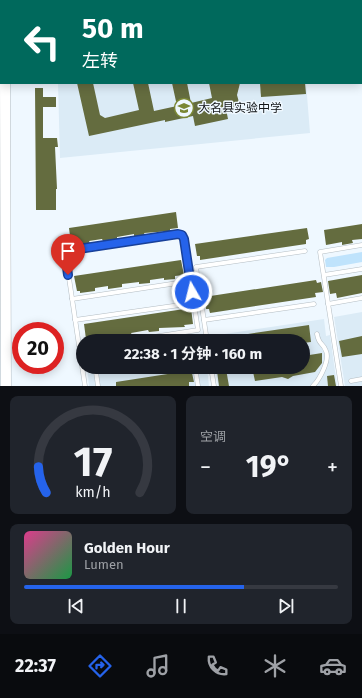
<!DOCTYPE html>
<html lang="zh">
<meta charset="utf-8">
<style>
body{margin:0;font-family:"Fira Sans","Noto Sans SC",sans-serif;background:#20242c;color:#f1f3f6;height:100vh;display:flex;flex-direction:column;font-size:15px;white-space:nowrap}
*{box-sizing:border-box;margin:0}
p{font-size:13px;color:#9ea1a6}
.icon{flex:none;width:22px;height:22px;fill:none;stroke:currentColor;stroke-width:2;stroke-linecap:round;stroke-linejoin:round}
.map{position:relative;height:386px;overflow:hidden}
.drawer{display:flex;flex-direction:column;gap:10px;padding:10px;background:#0d0f14;flex:1}
.drawer>*{flex:none}
.guide{position:absolute;left:0px;top:0px;width:362px;height:84px;box-shadow:0 2px 10px #0003;background:#00695c;color:#fff;overflow:hidden}
.speed{position:absolute;left:12px;top:322px;display:flex;gap:8px;font-size:20px;font-weight:700;text-align:center}
.speed>*{display:grid;place-content:center;width:52px;height:52px;border-radius:50%;background:#171b24;box-shadow:0 2px 10px #0003;line-height:1}
.speed .limit{border:6px solid #d22;background:#fff;color:#111}
.pin{position:absolute;display:grid;place-items:center;width:34px;height:34px;color:#fff;margin:-41px -17px;border-radius:50% 50% 50% 0;rotate:-45deg;box-shadow:0 0 4px #0007}
.pin .icon{rotate:45deg}
.me{position:absolute;width:44px;margin:-22px;rotate:352deg;stroke-linejoin:round;filter:drop-shadow(0 0 3px #0008)}
.turn{display:flex;align-items:center;gap:14px;height:84px;padding:0 16px;font-size:18px}
.turn .icon{width:52px;height:52px;stroke-width:2.5}
.turn b{display:block;font-size:28px;line-height:34px}
.big{font-size:30px;font-weight:700;line-height:1.1}
.drawer .tile{flex:1;display:flex;flex-direction:column;justify-content:center;gap:6px;min-width:0;padding:0 14px;border-radius:8px;background:#20242c}
.drawer .dial{align-items:center;gap:0}
.dial svg{height:104px;overflow:visible;fill:none;stroke:#363941;stroke-width:7;stroke-linecap:round;text-anchor:middle}
.dial text{fill:#f1f3f6;stroke:none}
.song{display:flex;align-items:center;gap:12px}
.cover{width:48px;height:48px;border-radius:6px;background:linear-gradient(135deg,hsl(330 70% 55%),hsl(140 70% 35%))}
.played{height:4px;border-radius:2px;background:linear-gradient(90deg,#2563eb 70%,#363941 70%)}
.keys{display:flex;justify-content:space-around;direction:ltr}
.heat{display:flex;justify-content:space-between;align-items:center;font-size:22px;direction:ltr}
.drawer .tiles{flex:1;display:grid;gap:10px;grid-template-columns:1fr 1fr}
.tile:last-child{grid-column:span 2}
.trip{position:absolute;left:76px;top:334px;width:234px;height:40px;border-radius:20px;background:#171b24;box-shadow:0 2px 10px #0003;font-weight:700;line-height:40px;text-align:center}
.menu{display:flex;height:64px;justify-content:space-around;align-items:center;background:#090b0e;color:#9ea1a6}
.menu .icon{width:28px;height:28px}
.menu .current{color:#2563eb}
.menu b{font-size:18px;color:#f1f3f6}
.map>svg:first-child{display:block}
.built{fill:#dbebf6}
.green{fill:#bfe3fc}
.building{fill:#646c3f}
.lines{fill:none;stroke-linecap:round;stroke-linejoin:round}
.service-casing{stroke:#b4bdc3;stroke-width:5}
.tertiary-casing{stroke:#b4bdc3;stroke-width:11}
.path{stroke:#969ca1;stroke-width:1.5;stroke-dasharray:1 3;stroke-linecap:butt}
.service{stroke:#fff;stroke-width:4}
.tertiary{stroke:#fff;stroke-width:10}
.route-casing{stroke:#184099;stroke-width:10}
.route{stroke:#2563eb;stroke-width:7}
.labels{text-anchor:middle;stroke-width:3;stroke-linejoin:round;paint-order:stroke}
.poi-label{font-size:12px;fill:#111416;stroke:#eff8ff;text-anchor:start}
</style>
<div class="map">
<svg width="362" height="386" viewBox="0 0 362 386">
<rect width="100%" height="100%" fill="#eff8ff"/>
<!-- built -->
<g class="built">
<rect x="56" y="0" width="244" height="1"/>
<path d="M 58,83 L 306,83 L 310,133 L 60,158 Z"/>
<path d="M 362,312 L 362,386 L 345,386 L 334,317 Z"/>
<path d="M 324,319 L 326,336 L 330,335 L 337,386 L 218,386 L 215,367 L 303,367 L 303,341 L 212,341 L 211,336 Z"/>
<path d="M 87,367 L 207,367 L 209,386 L 89,386 Z"/>
</g>
<!-- green -->
<path class="green" d="M 362,252 L 362,262 L 334,267 L 326,267 L 325,260 L 327,258 Z"/>
<!-- building -->
<g class="building">
<path d="M 77,83 L 93,83 L 100,115 L 105,118 L 139,110 L 133,83 L 148,83 L 154,111 L 177,106 L 172,83 L 187,83 L 191,103 L 212,98 L 209,83 L 240,83 L 237,95 L 240,106 L 226,109 L 228,119 L 195,126 L 193,116 L 165,122 L 165,120 L 89,136 Z"/>
<path d="M 260,83 L 305,83 L 306,94 L 261,97 Z"/>
<path d="M 35,88 L 43,88 L 43,97 L 56,97 L 56,107 L 43,107 L 43,138 L 57,138 L 58,147 L 55,147 L 57,189 L 56,189 L 56,210 L 36,210 Z"/>
<path d="M 176,212 L 178,228 L 170,229 L 170,231 L 144,233 L 145,235 L 134,237 L 134,234 L 117,237 L 117,239 L 103,241 L 102,239 L 89,241 L 90,243 L 75,246 L 75,243 L 71,244 L 69,228 Z"/>
<path d="M 362,224 L 362,239 L 352,240 L 353,243 L 342,245 L 342,242 L 326,245 L 324,230 Z"/>
<path d="M 307,228 L 309,239 L 306,240 L 306,244 L 200,260 L 200,256 L 197,256 L 195,244 Z"/>
<path d="M 181,260 L 184,275 L 175,276 L 175,279 L 164,280 L 164,278 L 150,280 L 150,283 L 139,284 L 139,282 L 122,284 L 122,287 L 108,289 L 108,286 L 95,288 L 95,291 L 80,293 L 80,291 L 77,291 L 74,276 Z"/>
<path d="M 362,275 L 362,293 L 337,298 L 336,293 L 330,294 L 328,281 Z"/>
<path d="M 316,280 L 317,283 L 321,282 L 323,292 L 315,293 L 316,297 L 210,313 L 209,309 L 206,309 L 204,297 Z"/>
<path d="M 191,308 L 193,324 L 184,325 L 185,327 L 159,328 L 159,331 L 149,332 L 148,330 L 131,333 L 132,335 L 117,337 L 117,335 L 104,337 L 104,339 L 92,341 L 90,341 L 89,339 L 86,339 L 84,324 Z"/>
<path d="M 309,325 L 311,342 L 303,343 L 303,341 L 248,341 L 248,334 Z"/>
<path d="M 362,336 L 362,354 L 342,357 L 339,341 Z"/>
<path d="M 322,353 L 322,363 L 315,372 L 293,376 L 288,379 L 282,377 L 255,381 L 252,367 L 303,367 L 303,356 Z"/>
<path d="M 226,369 L 229,386 L 219,386 L 217,371 Z"/>
<path d="M 187,371 L 187,374 L 192,373 L 194,382 L 189,382 L 189,386 L 116,386 L 116,382 Z"/>
<path d="M 334,375 L 336,386 L 328,386 L 327,376 Z"/>
</g>
<g class="lines">
<defs>
<g id="service">
<path d="M 324,275 L 362,269"/>
<path d="M 72,299 L 191,281"/>
<path d="M 328,304 L 362,298"/>
<path d="M 75,320 L 194,303"/>
<path d="M 204,320 L 314,304"/>
<path d="M 207,341 L 196,267 L 305,251"/>
<path d="M 195,367 L 198,386"/>
<path d="M 211,367 L 214,386"/>
<path d="M 351,381 L 362,379"/>
<path d="M 85,386 L 65,251 L 178,234 L 182,235 L 184,239 L 198,330 L 127,341"/>
<path d="M 98,386 L 96,372 L 100,367"/>
<path d="M 313,386 C 320,379 330,360 326,351 C 323,342 319,346 317,334"/>
<path d="M 341,386 L 320,252 L 362,245"/>
</g>
<g id="tertiary">
<path d="M 4,0 L 4,1"/>
<path d="M 5,83 L 6,386"/>
</g>
</defs>
<!-- service casing -->
<use href="#service" class="service-casing"/>
<!-- tertiary casing -->
<use href="#tertiary" class="tertiary-casing"/>
<!-- path -->
<g class="path">
<path d="M 176,0 L 176,1"/>
<path d="M 194,0 L 194,1"/>
</g>
<!-- service -->
<use href="#service" class="service"/>
<!-- tertiary -->
<use href="#tertiary" class="tertiary"/>
</g>
<g class="lines">
<defs>
<path id="route" d="M 68,275 L 65,251 L 178,234 L 182,235 L 184,239 L 192,292"/>
</defs>
<!-- route casing -->
<use href="#route" class="route-casing"/>
<!-- route -->
<use href="#route" class="route"/>
</g>
<!-- icons -->
<defs>
<symbol id="school-ring" viewBox="-11 -11 22 22"><circle r="9.5" fill="#eff8ff" stroke="#7a8734" stroke-width="1.5"/><path d="M0-5L7-2L0 1L-7-2ZM-4 1L0 2.5L4 1V4Q0 6-4 4Z" fill="#7a8734"/></symbol>
</defs>
<g fill-rule="evenodd">
<use href="#school-ring" x="173" y="97" width="22" height="22"/>
</g>
<g class="labels">
<!-- poi labels -->
<g class="poi-label">
<text x="198" y="112">大名县实验中学</text>
</g>
</g>
</svg>
<div class="speed"><div class="limit">20</div></div>
<div class="pin" style="left:68px;top:275px;background:#d93025"><svg class="icon" aria-label="arrive" viewBox="0 0 24 24"><path d="M6 21V4h12l-3 4 3 4H6"/></svg></div>
<svg class="me" style="left:192px;top:292px" viewBox="-20 -20 40 40"><circle r="17" fill="#2563eb" stroke="#fff" stroke-width="3"/><path d="M0-11L8 9 0 5-8 9z" fill="#fff"/></svg>
<div class="trip">22:38 · 1 分钟 · 160 m</div>
<div class="guide">
<div class="turn"><svg class="icon" aria-label="left" viewBox="0 0 24 24"><path d="M17 20v-9H6M10 6l-5 5 5 5"/></svg><div><b>50 m</b>左转</div></div>
</div>
</div>
<section class="drawer">
<div class="tiles">
<div class="tile dial"><svg viewBox="0 0 100 80">
<path d="M14 69A42 42 0 1 1 86 69"/>
<path d="M14 69A42 42 0 0 1 8 49" stroke="#2563eb"/>
<text x="50" y="56" font-size="32" font-weight="700">17</text>
<text x="50" y="72" font-size="11">km/h</text>
</svg></div>
<div class="tile"><p>空调</p>
<div class="heat"><a>−</a><b class="big">19°</b><a>+</a></div>
</div>
<div class="tile">
<div class="song"><i class="cover"></i><div><b>Golden Hour</b><p>Lumen</p></div></div>
<div class="played"></div>
<div class="keys"><svg class="icon" aria-label="previous" viewBox="0 0 24 24"><path d="M18 5L8 12l10 7zM5 5v14"/></svg><svg class="icon" aria-label="pause" viewBox="0 0 24 24"><path d="M8 5v14M16 5v14"/></svg><svg class="icon" aria-label="next" viewBox="0 0 24 24"><path d="M6 5l10 7-10 7zM19 5v14"/></svg></div>
</div>
</div>
</section>
<nav class="menu">
<b>22:37</b>
<svg class="icon current" aria-label="directions" viewBox="0 0 24 24"><path d="M12 3l9 9-9 9-9-9zM9 14v-3h6M13 9l2 2-2 2"/></svg>
<svg class="icon" aria-label="music" viewBox="0 0 24 24"><path d="M9 18V5l10-2v13"/><circle cx="6" cy="18" r="3"/><circle cx="16" cy="16" r="3"/></svg>
<svg class="icon" aria-label="phone" viewBox="0 0 24 24"><path d="M5 4h4l2 5-3 2q2 4 5 5l2-3 5 2v4C11 20 4 13 5 4z"/></svg>
<svg class="icon" aria-label="climate" viewBox="0 0 24 24"><path d="M12 3v18M4 7l16 10M4 17L20 7"/></svg>
<svg class="icon" aria-label="car" viewBox="0 0 24 24"><path d="M5 17H2v-5l4-1 3-4h7l3 4 3 1v5h-3M9 17h6M6 11h13"/><circle cx="7" cy="17" r="2"/><circle cx="17" cy="17" r="2"/></svg>
</nav>
